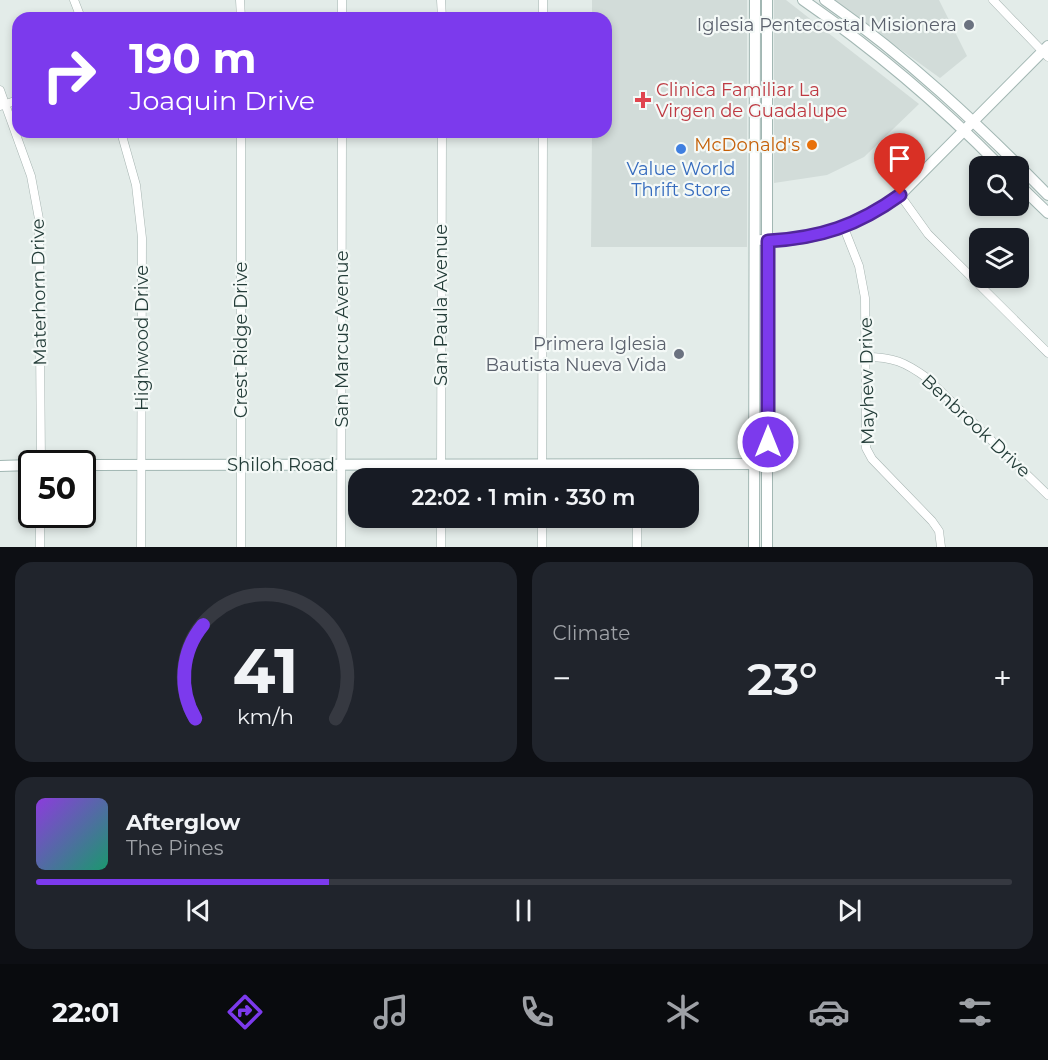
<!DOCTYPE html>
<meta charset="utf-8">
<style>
body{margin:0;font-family:Montserrat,sans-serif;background:#20242c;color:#f1f3f6;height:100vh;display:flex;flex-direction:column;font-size:22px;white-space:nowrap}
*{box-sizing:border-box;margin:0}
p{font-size:20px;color:#9ea1a6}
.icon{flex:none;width:33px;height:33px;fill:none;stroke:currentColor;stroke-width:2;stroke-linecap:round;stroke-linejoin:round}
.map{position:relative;height:547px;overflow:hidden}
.sheet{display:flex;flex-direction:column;gap:15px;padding:15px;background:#0d0f14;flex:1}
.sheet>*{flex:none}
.banner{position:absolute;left:12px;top:12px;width:600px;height:126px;border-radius:18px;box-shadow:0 3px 9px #0003;background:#7c3aed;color:#fff;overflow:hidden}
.buttons{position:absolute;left:969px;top:156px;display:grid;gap:12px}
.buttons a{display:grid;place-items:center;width:60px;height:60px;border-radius:12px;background:#171b24;box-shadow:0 3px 9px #0003;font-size:30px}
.speed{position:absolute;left:18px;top:450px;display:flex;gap:12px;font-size:30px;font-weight:700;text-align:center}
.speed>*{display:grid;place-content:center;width:78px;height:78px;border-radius:50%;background:#171b24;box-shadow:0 3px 9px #0003;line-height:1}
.speed .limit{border:3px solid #111;border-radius:9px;background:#fff;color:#111}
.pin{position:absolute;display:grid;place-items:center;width:51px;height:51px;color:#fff;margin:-62px -26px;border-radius:50% 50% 50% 0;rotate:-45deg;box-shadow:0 0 6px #0007}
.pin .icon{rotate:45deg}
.me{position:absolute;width:66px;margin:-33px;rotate:0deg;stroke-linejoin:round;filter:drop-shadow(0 0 4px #0008)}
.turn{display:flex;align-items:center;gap:21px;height:126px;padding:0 18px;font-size:27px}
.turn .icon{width:78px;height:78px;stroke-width:2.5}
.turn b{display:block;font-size:42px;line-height:51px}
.big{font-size:45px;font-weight:600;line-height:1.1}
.sheet .tile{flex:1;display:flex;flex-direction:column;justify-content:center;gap:9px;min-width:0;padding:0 21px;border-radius:18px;background:#20242c}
.sheet .dial{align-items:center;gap:0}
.dial svg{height:156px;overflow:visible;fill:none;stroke:#363941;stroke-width:7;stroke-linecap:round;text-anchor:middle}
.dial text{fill:#f1f3f6;stroke:none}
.song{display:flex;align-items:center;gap:18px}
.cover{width:72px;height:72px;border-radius:9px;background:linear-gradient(135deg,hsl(270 70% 55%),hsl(160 70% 35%))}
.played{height:6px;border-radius:3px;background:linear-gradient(90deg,#7c3aed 30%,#363941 30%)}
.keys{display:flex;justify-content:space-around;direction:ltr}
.heat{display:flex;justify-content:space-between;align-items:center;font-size:33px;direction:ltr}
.sheet .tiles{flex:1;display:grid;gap:15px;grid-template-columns:1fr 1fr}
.tile:last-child{grid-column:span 2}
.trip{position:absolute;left:348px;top:468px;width:351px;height:60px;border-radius:18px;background:#171b24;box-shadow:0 3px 9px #0003;font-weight:600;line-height:60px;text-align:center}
.tab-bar{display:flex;height:96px;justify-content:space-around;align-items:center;background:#090b0e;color:#9ea1a6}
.tab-bar .icon{width:42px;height:42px}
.tab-bar .selected{color:#7c3aed}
.tab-bar b{font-size:27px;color:#f1f3f6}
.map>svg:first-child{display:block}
.built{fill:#d2dcd9}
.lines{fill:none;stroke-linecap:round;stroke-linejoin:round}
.street-casing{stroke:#a6b4b1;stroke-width:9}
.secondary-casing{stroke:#a2b7b3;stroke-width:12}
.street{stroke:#fff;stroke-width:8}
.secondary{stroke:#fff;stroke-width:10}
.route-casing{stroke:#51269a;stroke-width:15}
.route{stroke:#7c3aed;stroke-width:10}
.worship-dot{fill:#6b7280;stroke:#f4f9f7;stroke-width:2}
.health-dot{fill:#e0444e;stroke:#f4f9f7;stroke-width:2}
.food-dot{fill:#e8710a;stroke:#f4f9f7;stroke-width:2}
.shop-dot{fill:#3f7fe0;stroke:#f4f9f7;stroke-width:2}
.labels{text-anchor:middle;stroke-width:4.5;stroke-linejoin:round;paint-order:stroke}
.worship-label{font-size:18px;fill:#5b616d;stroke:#f4f9f7;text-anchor:end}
.health-label{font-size:18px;fill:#be3a42;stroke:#f4f9f7;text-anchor:start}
.food-label{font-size:18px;fill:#c56008;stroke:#f4f9f7;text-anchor:end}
.shop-label{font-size:18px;fill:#366cbe;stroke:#f4f9f7}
.street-label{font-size:18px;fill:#243d39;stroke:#f4f9f7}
</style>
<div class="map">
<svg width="1048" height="547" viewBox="0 0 1048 547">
<rect width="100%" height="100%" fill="#e3ece9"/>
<!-- built -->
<g class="built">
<path d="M 592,0 L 747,0 L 747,247 L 591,247 L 592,132 L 606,132 L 606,18 L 592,18 Z"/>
<path d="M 774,0 L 786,0 L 919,104 L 864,157 L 827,175 L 774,183 Z"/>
<path d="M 832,0 L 939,0 L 967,56 L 940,78 Z"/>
</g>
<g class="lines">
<defs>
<g id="street">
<path d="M 74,0 L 81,18"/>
<path d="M 240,0 L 241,18"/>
<path d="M 342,0 L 342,18"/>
<path d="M 441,0 L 442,18"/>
<path d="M 543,0 L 543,18"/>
<path d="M 993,0 L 1048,57"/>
<path d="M 0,90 L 31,176 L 39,219 L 41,464"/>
<path d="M 0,106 L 18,100"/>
<path d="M 121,132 L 136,185 L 142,238 L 141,547"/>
<path d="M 900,195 L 928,234 L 1048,353"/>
<path d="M 844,228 L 859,266 L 865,298 L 866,448 L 872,459 L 932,521 L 939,531 L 941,547"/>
<path d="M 866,357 C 893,357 905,362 927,378 L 1048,495"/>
<path d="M 441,478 L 442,132"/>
<path d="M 542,478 L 543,132"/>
<path d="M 637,478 L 637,464"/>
<path d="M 441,518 L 441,547"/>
<path d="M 40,547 L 40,514"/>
<path d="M 241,547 L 241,132"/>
<path d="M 341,547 L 342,132"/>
<path d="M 542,547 L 542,518"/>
<path d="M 637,547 L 637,518"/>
</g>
<g id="secondary">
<path d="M 803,0 C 874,49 940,105 1000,166"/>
<path d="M 825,0 C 907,57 978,124 1048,195"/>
<path d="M 1018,184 L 1048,213"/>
<path d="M 761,240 C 812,244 858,225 900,195 L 1048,46"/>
<path d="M 82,465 L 767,464"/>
<path d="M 0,466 L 32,465"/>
<path d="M 754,547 L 755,0"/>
<path d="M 767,547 L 767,0"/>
</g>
</defs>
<!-- street casing -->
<use href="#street" class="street-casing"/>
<!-- secondary casing -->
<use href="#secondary" class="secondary-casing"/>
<!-- street -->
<use href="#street" class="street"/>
<!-- secondary -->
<use href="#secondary" class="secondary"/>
</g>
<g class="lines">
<defs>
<path id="route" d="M 768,442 L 768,241 C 820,238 857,226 900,195"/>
</defs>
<!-- route casing -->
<use href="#route" class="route-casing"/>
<!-- route -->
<use href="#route" class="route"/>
</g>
<!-- markers -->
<g class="worship-dot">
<circle cx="969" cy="25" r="6"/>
<circle cx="679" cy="354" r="6"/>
</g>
<path class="health-dot" d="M640 91h6v6h6v6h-6v6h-6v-6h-6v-6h6z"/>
<circle class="food-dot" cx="812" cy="145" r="6"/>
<circle class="shop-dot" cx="681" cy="149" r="6"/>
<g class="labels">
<!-- worship labels -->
<g class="worship-label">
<text x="957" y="31">Iglesia Pentecostal Misionera</text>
<text x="667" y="350">Primera Iglesia<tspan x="667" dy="21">Bautista Nueva Vida</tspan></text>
</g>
<!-- health labels -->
<g class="health-label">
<text x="656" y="96">Clinica Familiar La<tspan x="656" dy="21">Virgen de Guadalupe</tspan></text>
</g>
<!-- food labels -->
<g class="food-label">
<text x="800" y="151">McDonald's</text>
</g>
<!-- shop labels -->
<g class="shop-label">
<text x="681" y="175">Value World<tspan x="681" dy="21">Thrift Store</tspan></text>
</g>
<!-- street labels -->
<g class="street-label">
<text transform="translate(39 292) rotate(-91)" y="6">Materhorn Drive</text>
<text transform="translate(441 305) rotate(-90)" y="6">San Paula Avenue</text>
<text transform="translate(142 338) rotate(-90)" y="6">Highwood Drive</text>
<text transform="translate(342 339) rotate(-90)" y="6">San Marcus Avenue</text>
<text transform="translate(241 340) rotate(-90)" y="6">Crest Ridge Drive</text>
<text transform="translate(867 381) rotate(-91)" y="6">Mayhew Drive</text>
<text transform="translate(976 426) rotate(43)" y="6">Benbrook Drive</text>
<text x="281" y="471">Shiloh Road</text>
</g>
</g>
</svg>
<div class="buttons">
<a><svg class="icon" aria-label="search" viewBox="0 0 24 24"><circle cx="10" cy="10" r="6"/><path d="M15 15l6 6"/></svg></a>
<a><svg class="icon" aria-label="layers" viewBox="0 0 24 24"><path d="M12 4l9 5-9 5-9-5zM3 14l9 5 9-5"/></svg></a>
</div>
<div class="speed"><div class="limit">50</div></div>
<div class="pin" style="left:900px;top:195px;background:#d93025"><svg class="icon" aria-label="arrive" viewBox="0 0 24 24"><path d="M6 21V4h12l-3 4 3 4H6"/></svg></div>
<svg class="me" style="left:768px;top:442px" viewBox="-20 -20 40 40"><circle r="17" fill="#7c3aed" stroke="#fff" stroke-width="3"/><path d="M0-11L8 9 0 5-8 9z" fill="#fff"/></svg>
<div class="trip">22:02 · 1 min · 330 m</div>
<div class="banner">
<div class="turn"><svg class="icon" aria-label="right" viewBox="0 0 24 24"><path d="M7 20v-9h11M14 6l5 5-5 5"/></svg><div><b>190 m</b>Joaquin Drive</div></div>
</div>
</div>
<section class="sheet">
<div class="tiles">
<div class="tile dial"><svg viewBox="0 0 100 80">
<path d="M14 69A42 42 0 1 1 86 69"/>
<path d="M14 69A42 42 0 0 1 18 21" stroke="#7c3aed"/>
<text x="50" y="56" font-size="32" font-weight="700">41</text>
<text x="50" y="72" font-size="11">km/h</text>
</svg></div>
<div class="tile"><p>Climate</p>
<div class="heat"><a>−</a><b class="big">23°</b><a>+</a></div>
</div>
<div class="tile">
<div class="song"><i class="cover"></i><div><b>Afterglow</b><p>The Pines</p></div></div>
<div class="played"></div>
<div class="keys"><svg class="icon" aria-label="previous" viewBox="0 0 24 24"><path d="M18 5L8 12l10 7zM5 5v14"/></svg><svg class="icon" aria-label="pause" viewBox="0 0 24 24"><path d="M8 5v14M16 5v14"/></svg><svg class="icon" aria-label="next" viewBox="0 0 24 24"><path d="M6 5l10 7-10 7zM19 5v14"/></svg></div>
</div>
</div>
</section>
<nav class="tab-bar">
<b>22:01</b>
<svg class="icon selected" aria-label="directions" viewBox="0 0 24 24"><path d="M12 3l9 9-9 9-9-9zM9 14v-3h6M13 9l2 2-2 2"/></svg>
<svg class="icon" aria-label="music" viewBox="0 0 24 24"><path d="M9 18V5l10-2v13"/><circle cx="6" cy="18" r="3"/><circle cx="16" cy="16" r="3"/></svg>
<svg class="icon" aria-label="phone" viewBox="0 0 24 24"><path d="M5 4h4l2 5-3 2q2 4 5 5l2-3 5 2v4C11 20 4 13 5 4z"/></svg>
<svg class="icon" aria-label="climate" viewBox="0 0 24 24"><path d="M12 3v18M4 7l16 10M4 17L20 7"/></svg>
<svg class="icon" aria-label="car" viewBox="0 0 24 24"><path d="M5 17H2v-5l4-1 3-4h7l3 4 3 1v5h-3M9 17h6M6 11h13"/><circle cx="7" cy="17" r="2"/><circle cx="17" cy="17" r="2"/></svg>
<svg class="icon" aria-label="filters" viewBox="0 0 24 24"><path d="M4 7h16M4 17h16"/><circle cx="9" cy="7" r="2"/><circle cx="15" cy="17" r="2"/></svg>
</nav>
